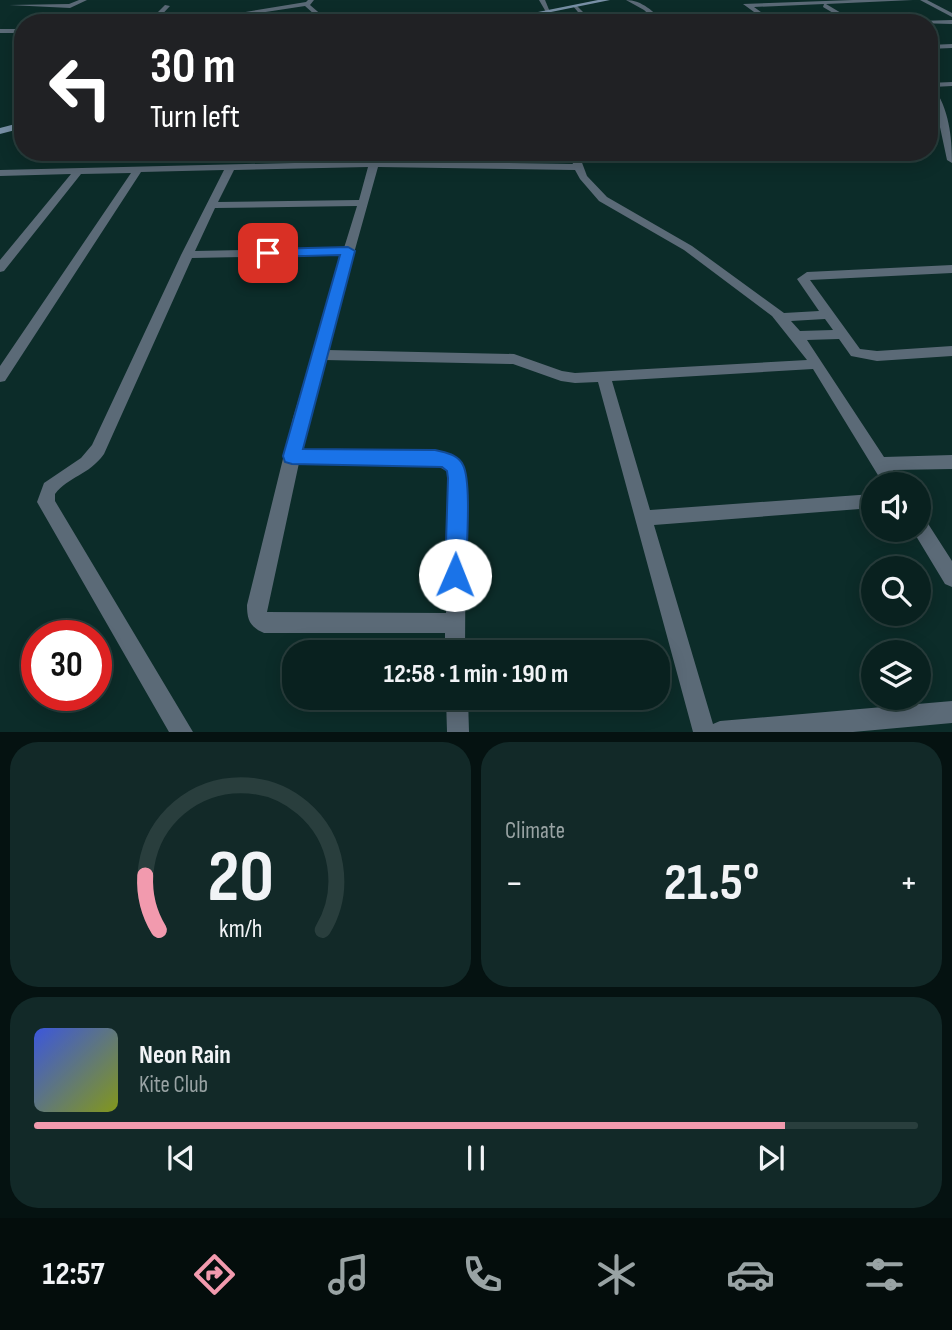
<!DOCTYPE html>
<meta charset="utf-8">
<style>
body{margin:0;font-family:"Sofia Sans Condensed",sans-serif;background:#122928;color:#f1f3f6;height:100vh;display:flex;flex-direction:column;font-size:26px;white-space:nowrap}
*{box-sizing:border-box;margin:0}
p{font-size:23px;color:#99a3a4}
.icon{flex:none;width:38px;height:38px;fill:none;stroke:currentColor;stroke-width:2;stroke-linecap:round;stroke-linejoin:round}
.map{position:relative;height:732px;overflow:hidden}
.sheet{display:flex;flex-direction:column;gap:10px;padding:10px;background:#051211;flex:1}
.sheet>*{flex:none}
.top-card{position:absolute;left:14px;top:14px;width:924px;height:147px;border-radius:28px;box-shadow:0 4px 18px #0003,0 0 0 2px #293e3d;background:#202124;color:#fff;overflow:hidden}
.buttons{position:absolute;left:861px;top:472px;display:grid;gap:14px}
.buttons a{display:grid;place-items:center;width:70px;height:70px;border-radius:50%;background:#09211f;box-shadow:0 4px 18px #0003,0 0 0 2px #293e3d;font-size:35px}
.speed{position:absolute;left:21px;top:620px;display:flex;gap:14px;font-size:35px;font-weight:700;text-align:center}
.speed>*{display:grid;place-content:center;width:91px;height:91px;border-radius:50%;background:#09211f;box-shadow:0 4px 18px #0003,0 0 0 2px #293e3d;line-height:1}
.speed .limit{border:10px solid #d22;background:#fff;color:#111}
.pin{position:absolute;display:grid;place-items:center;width:60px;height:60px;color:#fff;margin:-30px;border-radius:14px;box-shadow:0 4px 10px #0006}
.me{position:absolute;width:77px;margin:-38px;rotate:1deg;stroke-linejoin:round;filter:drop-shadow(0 0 5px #0008)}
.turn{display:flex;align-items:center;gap:24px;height:147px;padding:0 21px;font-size:32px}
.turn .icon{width:91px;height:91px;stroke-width:2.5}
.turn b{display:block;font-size:49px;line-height:60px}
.big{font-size:52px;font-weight:700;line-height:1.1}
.sheet .card{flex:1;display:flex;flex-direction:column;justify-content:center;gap:10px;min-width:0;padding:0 24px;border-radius:28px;background:#122928}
.sheet .dial{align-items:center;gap:0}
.dial svg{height:182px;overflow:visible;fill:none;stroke:#293e3d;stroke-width:7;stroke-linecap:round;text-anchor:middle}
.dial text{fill:#f1f3f6;stroke:none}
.song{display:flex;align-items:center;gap:21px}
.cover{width:84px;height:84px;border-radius:10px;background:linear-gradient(135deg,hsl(230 70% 55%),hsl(70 70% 35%))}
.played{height:7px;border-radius:4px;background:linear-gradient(90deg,#f29aae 85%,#293e3d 85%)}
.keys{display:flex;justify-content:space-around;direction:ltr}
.heat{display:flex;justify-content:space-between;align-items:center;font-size:38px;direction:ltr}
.sheet .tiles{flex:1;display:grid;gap:10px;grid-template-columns:1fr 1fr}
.card:last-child{grid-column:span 2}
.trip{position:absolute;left:282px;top:640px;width:388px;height:70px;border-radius:28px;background:#09211f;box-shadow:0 4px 18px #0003,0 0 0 2px #293e3d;font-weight:700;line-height:70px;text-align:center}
.menu{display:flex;height:112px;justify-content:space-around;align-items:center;background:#040d0c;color:#99a3a4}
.menu .icon{width:49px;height:49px}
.menu .active{color:#f29aae}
.menu b{font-size:32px;color:#f1f3f6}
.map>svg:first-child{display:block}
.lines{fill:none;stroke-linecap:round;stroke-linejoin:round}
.street{fill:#5b6a77;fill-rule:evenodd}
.secondary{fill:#7890a6;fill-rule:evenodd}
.route{fill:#1a73e8;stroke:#114b97;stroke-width:2}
</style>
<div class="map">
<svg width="952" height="732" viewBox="0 0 952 732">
<rect width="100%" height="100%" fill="#0c2c29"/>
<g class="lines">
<!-- street -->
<g class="street">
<path d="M 79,0 L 87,0 L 70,8 L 9,5 L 69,4 Z"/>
<path d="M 308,0 L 314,0 L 310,5 L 331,23 L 324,23 L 305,6 L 212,20 L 209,18 L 306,2 Z"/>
<path d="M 539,0 L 545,0 L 550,12 L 546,12 Z"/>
<path d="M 626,0 C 642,0 654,12 665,23 L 658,23 L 644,10 Z"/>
<path d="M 853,0 L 913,0 L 826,4 L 858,23 L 850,23 L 823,7 L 824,4 L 754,7 L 776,23 L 769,23 L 743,4 Z"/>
<path d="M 920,0 L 927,0 L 952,13 L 952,17 Z"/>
<path d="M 165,5 L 170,6 L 154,23 L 147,23 Z"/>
<path d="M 573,6 L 577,6 L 594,23 L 587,23 Z"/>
<path d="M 514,16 L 525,23 L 517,23 L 511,18 Z"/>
<path d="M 952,20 L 952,24 L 915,23 L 918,21 Z"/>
<rect x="0" y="29" width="23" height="4"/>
<path d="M 952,44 L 952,48 L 929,49 L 929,45 Z"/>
<path d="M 952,82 L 952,86 L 933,87 C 949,108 952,137 952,163 L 947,160 L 934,99 L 929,93 L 929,83 Z"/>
<path d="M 568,152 L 578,152 L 587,176 L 607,197 L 692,246 L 784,313 L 819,311 L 797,279 L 807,272 L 952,265 L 952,273 L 810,280 L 860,349 L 877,351 L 952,346 L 952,356 L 877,361 L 851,356 L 839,339 L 807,340 L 884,457 L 952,455 L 952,469 L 893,470 L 901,485 L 884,485 L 813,369 L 612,381 L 650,510 L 873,494 L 873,508 L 654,525 L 713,724 L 720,721 L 952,701 L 952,723 L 853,732 L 693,732 L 598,382 L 575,383 L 561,381 L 513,364 L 325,360 L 302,450 L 435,451 L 459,462 L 466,478 L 465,653 L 445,653 L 445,633 L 264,633 C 250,627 247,620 247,605 L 293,418 L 342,255 L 192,258 L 104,454 C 88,476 69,476 55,494 L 55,501 L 193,732 L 169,732 L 37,502 L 44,483 L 81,458 L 92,445 L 181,255 L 224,170 L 141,172 L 5,381 L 0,382 L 0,366 L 131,173 L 81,174 L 4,271 L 0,272 L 0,260 L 71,174 L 0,176 L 0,170 L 374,161 L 573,164 ZM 368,167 L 359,200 L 218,202 L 234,170 ZM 378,167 L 575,170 L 580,179 L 599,201 L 684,250 L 772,316 L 807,360 L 575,373 L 562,371 L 514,354 L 327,350 ZM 357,206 L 344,248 L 195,251 L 215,208 ZM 825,319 L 833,330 L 800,331 L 791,321 ZM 299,463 L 435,465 L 447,471 L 450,478 L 446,613 L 267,612 Z"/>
<path d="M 919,517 L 925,519 L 952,561 L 952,587 L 945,584 L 913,531 L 919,530 Z"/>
<path d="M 446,698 L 468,698 L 469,732 L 447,732 Z"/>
</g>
<!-- secondary -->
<g class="secondary">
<path d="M 598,0 L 610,0 L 497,23 L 483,23 Z"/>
<path d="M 23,122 L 23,128 L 0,134 L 0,128 Z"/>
</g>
</g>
<!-- route -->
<path class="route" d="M 348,247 L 355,251 L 303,449 L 435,450 C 446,453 458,454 463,465 C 472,482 466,552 466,575 L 463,582 L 455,585 L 448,582 L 445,575 L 448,478 L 447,471 L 442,467 L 292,464 L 285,462 L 283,456 L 340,255 L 268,257 L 261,253 L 268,249 Z"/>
</svg>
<div class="buttons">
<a><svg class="icon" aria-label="sound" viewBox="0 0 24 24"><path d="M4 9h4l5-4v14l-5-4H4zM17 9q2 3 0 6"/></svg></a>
<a><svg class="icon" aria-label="search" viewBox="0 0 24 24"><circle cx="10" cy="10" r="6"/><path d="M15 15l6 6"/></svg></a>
<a><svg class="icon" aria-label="layers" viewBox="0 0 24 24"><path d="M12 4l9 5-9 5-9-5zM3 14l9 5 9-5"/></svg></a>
</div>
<div class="speed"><div class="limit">30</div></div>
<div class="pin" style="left:268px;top:253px;background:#d93025"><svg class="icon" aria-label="arrive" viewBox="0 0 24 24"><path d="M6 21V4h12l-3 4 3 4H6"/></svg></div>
<svg class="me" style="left:455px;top:575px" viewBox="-20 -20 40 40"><circle r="19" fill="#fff"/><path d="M0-13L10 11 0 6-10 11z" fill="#1a73e8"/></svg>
<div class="trip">12:58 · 1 min · 190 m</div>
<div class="top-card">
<div class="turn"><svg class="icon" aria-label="left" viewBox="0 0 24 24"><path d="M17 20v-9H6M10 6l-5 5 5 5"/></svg><div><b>30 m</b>Turn left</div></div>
</div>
</div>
<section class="sheet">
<div class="tiles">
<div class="card dial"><svg viewBox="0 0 100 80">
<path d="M14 69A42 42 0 1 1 86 69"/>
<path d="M14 69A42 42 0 0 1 8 45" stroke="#f29aae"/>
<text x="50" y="56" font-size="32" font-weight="700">20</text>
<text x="50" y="72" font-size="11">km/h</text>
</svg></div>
<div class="card"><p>Climate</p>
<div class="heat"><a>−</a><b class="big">21.5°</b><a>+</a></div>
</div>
<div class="card">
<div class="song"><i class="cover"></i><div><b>Neon Rain</b><p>Kite Club</p></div></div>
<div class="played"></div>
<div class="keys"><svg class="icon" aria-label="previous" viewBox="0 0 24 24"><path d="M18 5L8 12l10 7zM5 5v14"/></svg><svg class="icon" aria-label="pause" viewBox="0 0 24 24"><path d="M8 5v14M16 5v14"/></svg><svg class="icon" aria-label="next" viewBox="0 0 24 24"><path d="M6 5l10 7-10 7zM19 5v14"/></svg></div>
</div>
</div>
</section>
<nav class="menu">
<b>12:57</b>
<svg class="icon active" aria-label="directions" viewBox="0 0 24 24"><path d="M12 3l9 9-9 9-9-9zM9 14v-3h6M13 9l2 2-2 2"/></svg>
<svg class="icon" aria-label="music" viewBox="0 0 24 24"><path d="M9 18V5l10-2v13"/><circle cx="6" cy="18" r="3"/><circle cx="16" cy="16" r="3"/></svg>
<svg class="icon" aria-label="phone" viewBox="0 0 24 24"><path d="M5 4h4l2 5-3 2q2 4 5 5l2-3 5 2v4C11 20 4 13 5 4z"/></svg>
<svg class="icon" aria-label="climate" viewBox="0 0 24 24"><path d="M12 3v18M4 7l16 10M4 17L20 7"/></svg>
<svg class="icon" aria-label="car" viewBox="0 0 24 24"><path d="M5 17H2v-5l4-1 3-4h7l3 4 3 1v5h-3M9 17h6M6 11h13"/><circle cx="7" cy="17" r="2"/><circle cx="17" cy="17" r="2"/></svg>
<svg class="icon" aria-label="filters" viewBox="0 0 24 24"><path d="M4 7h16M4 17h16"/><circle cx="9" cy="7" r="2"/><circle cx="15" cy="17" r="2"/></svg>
</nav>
